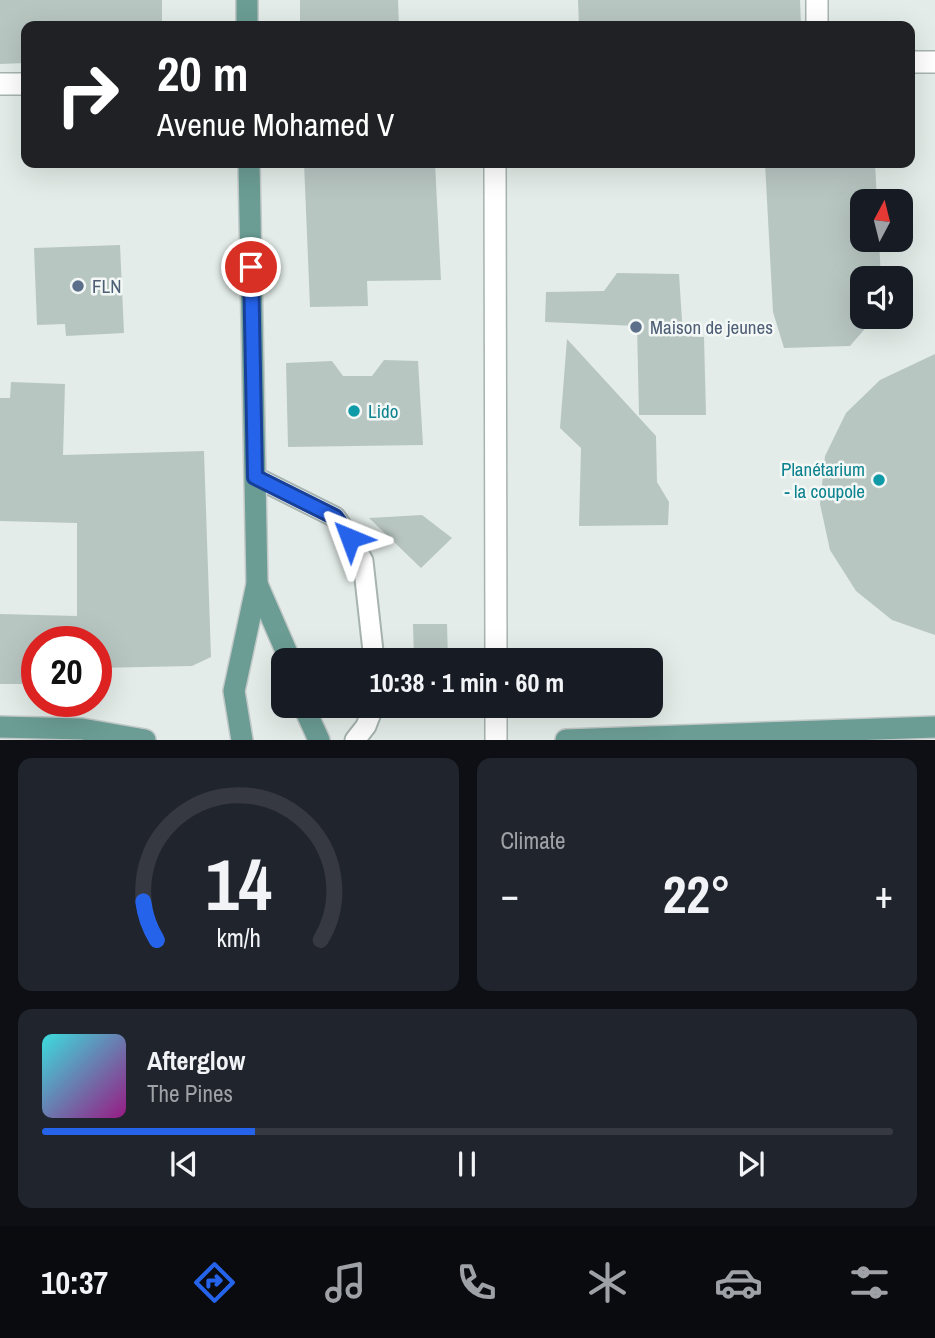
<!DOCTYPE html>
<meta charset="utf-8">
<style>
body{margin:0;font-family:"Archivo Narrow",sans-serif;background:#20242c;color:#f1f3f6;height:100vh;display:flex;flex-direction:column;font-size:26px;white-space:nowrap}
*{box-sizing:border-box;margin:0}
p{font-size:23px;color:#9ea1a6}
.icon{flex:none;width:38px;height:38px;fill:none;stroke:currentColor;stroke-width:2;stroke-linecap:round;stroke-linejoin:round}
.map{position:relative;height:740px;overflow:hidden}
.details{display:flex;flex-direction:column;gap:18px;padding:18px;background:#0d0f14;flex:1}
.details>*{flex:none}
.banner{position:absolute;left:21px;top:21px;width:894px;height:147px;border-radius:14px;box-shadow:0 7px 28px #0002;background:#202124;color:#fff;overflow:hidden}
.needle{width:46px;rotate:7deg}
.buttons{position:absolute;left:850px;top:189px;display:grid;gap:14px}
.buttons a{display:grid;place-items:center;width:63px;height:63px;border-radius:14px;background:#171b24;box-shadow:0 7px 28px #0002;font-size:35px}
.speed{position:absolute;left:21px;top:626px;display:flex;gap:14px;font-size:35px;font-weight:700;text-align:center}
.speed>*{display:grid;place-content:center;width:91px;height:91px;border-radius:50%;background:#171b24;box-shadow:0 7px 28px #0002;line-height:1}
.speed .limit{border:10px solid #d22;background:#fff;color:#111}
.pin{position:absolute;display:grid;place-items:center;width:60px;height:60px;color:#fff;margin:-30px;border:4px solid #fff;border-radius:50%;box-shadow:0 2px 7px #0007}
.me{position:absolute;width:77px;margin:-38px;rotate:316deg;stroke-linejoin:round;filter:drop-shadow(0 0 5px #0008)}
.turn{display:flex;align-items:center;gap:24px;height:147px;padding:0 21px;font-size:32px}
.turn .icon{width:91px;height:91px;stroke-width:2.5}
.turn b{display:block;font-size:49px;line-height:60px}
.big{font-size:52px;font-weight:700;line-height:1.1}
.details .tile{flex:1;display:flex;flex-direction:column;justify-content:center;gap:10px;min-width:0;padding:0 24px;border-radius:14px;background:#20242c}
.details .dial{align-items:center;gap:0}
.dial svg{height:182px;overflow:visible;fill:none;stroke:#363941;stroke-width:7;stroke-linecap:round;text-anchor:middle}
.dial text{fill:#f1f3f6;stroke:none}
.song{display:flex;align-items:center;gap:21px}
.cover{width:84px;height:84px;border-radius:10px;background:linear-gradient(135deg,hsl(180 70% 55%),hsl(310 70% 35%))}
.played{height:7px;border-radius:4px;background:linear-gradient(90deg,#2563eb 25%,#363941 25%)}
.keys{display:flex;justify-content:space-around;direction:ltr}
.heat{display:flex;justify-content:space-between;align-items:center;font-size:38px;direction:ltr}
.details .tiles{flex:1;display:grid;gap:18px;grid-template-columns:1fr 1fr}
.tile:last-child{grid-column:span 2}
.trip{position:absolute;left:271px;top:648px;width:392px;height:70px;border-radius:14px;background:#171b24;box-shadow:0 7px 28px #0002;font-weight:700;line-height:70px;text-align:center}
.tab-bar{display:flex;height:112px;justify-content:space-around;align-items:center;background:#090b0e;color:#9ea1a6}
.tab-bar .icon{width:49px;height:49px}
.tab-bar .selected{color:#2563eb}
.tab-bar b{font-size:32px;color:#f1f3f6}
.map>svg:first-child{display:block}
.building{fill:#b8c6c2}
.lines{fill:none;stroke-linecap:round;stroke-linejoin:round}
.lane-casing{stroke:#a6b3af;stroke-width:23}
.street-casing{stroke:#a6b3af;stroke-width:24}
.primary-casing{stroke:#c2c8c7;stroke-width:24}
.lane{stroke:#fff;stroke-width:19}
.street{stroke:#fff;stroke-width:21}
.primary{stroke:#6b9d94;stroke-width:21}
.route-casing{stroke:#184099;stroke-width:18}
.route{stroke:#2563eb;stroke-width:12}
.service-dot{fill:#5c6f8a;stroke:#f3f8f6;stroke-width:2.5}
.culture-dot{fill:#0f9aa8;stroke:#f3f8f6;stroke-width:2.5}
.labels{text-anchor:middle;stroke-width:5;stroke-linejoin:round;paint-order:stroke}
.service-label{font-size:19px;fill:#4e5e75;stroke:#f3f8f6;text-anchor:start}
.culture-label{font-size:19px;fill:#0d838f;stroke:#f3f8f6;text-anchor:start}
</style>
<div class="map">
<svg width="935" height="740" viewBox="0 0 935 740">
<rect width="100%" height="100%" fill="#e3ece8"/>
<!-- building -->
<g class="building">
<path d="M 0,0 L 162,0 L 162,26 L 26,26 L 26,63 L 0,64 Z"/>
<path d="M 300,0 L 398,0 L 399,26 L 300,26 Z"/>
<path d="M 578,0 L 800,0 L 801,26 L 579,26 Z"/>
<path d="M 304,163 L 435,163 L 441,280 L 367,281 L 368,306 L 310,307 Z"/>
<path d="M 765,163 L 875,163 L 877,201 L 863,201 L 863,240 L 879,240 L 881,278 L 863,278 L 863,317 L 875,317 L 850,346 L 784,348 L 773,312 Z"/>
<path d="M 120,245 L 124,333 L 66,336 L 65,324 L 37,325 L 34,248 Z"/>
<path d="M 617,273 L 679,274 L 683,336 L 704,337 L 706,415 L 639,415 L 637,326 L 545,322 L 546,292 L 604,291 Z"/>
<path d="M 567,339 L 656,436 L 657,482 L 669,502 L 668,525 L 579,526 L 581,448 L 560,428 Z"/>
<path d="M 935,354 L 935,635 L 892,620 L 856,591 L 830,550 L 820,504 L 825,456 L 846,413 L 880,380 Z"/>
<path d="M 384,360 L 418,361 L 423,445 L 288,447 L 286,363 L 332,361 L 343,376 L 372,376 Z"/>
<path d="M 11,382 L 65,384 L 63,455 L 204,451 L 211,657 L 192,666 L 96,668 L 96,642 L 37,642 L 37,684 L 0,684 L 0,614 L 77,616 L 77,523 L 0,521 L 0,398 L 10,398 Z"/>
<path d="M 422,515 L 452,538 L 421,568 L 369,518 Z"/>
<path d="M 413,624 L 447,624 L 448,660 L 414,660 Z"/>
</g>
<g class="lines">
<defs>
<g id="lane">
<path d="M 255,477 L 335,517 L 350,538 L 363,561 L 374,660"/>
<path d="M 355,740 L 366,726 L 374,705"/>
</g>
<g id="street">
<path d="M 817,0 L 817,26"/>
<path d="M 910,62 L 935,62"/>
<path d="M 0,84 L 26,84"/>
<path d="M 495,163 L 496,660"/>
<path d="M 496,740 L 496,705"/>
</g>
<g id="primary">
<path d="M 247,0 L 247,26"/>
<path d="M 257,584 L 290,660"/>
<path d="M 303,705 L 319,740"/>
<path d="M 0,727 L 82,729 L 145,740"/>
<path d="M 242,740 L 234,691 L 257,584 L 249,163"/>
<path d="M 566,740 L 935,727"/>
</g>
</defs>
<!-- lane casing -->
<use href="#lane" class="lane-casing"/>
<!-- street casing -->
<use href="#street" class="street-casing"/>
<!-- primary casing -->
<use href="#primary" class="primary-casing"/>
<!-- lane -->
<use href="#lane" class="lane"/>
<!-- street -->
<use href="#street" class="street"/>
<!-- primary -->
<use href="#primary" class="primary"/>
</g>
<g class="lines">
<defs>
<path id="route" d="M 251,267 L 255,477 L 335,517 L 350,538"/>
</defs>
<!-- route casing -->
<use href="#route" class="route-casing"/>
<!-- route -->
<use href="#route" class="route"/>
</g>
<!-- markers -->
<g class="service-dot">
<circle cx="78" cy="286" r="7"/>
<circle cx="636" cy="327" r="7"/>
</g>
<g class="culture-dot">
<circle cx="354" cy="411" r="7"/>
<circle cx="879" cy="480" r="7"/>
</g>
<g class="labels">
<!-- service labels -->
<g class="service-label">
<text x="92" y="293">FLN</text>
<text x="650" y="334">Maison de jeunes</text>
</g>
<!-- culture labels -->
<g class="culture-label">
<text x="368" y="418">Lido</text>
<text x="865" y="476" text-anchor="end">Planétarium<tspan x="865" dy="22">- la coupole</tspan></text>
</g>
</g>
</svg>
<div class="buttons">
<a><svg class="needle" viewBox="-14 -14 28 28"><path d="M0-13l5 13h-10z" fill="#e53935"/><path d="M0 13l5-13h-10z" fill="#9ea1a6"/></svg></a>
<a><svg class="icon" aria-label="sound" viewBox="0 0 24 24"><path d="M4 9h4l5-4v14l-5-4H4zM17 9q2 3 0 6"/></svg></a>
</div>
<div class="speed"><div class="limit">20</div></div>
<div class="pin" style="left:251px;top:267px;background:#d93025"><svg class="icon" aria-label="arrive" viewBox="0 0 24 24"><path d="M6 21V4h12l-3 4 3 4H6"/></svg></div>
<svg class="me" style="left:350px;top:538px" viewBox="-20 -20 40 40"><path d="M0-17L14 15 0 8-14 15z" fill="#2563eb" stroke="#fff" stroke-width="4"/></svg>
<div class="trip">10:38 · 1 min · 60 m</div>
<div class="banner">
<div class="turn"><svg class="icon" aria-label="right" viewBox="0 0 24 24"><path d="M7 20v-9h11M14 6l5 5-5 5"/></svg><div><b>20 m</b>Avenue Mohamed V</div></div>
</div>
</div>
<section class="details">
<div class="tiles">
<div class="tile dial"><svg viewBox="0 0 100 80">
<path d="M14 69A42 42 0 1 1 86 69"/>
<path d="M14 69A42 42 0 0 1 8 52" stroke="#2563eb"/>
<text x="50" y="56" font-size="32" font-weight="700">14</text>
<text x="50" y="72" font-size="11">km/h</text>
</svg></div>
<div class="tile"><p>Climate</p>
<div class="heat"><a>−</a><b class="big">22°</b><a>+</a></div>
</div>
<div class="tile">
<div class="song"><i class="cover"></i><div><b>Afterglow</b><p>The Pines</p></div></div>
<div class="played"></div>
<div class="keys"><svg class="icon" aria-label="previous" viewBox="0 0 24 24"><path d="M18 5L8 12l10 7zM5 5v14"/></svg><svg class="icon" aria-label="pause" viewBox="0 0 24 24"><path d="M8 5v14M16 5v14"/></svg><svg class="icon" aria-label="next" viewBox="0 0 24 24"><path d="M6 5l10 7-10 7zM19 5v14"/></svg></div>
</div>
</div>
</section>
<nav class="tab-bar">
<b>10:37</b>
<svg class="icon selected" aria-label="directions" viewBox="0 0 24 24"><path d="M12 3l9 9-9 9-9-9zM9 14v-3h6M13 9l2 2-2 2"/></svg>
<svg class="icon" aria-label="music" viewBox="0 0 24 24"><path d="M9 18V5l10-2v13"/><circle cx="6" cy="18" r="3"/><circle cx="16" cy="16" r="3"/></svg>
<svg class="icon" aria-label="phone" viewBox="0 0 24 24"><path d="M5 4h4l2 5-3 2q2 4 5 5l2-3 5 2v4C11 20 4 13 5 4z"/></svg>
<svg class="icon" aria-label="climate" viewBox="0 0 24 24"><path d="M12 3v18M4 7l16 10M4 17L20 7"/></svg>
<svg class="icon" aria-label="car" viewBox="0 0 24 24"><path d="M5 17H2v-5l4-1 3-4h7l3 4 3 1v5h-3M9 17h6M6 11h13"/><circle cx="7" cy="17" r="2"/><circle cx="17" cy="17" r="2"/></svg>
<svg class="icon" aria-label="filters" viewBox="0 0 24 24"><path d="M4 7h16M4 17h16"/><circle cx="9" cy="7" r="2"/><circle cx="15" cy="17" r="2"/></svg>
</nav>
